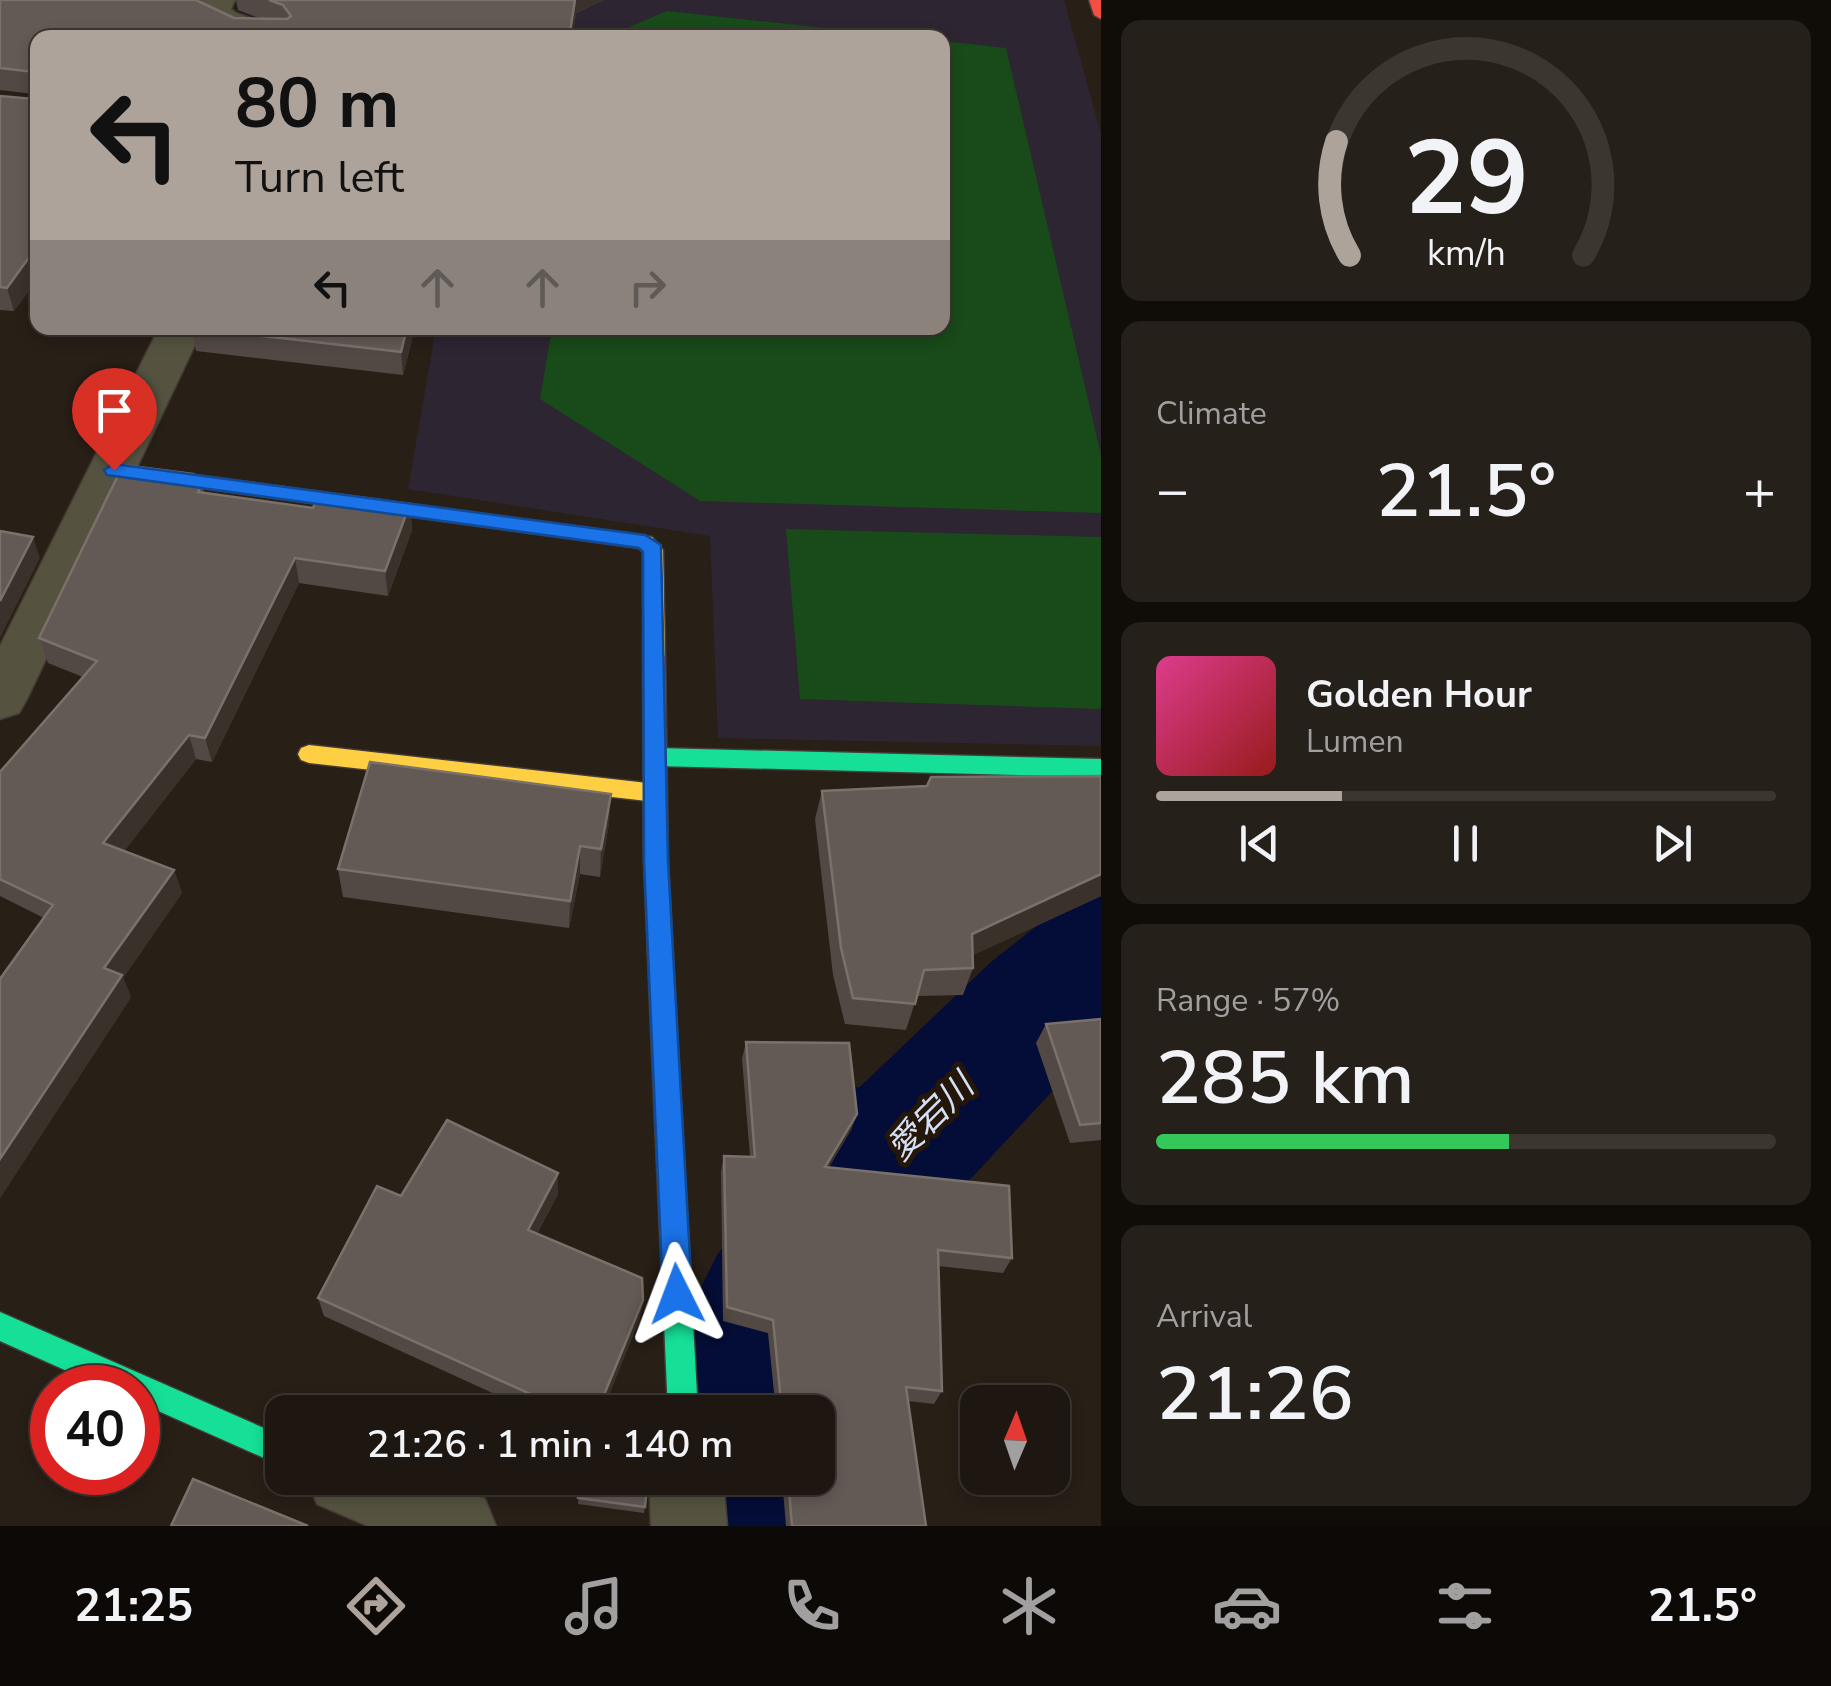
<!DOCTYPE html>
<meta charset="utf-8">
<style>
body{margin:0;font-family:"Nunito Sans","Noto Sans JP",sans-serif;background:#26201a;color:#f1f3f6;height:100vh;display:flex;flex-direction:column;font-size:38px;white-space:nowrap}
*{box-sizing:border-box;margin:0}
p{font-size:32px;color:#a19f9f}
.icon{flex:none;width:55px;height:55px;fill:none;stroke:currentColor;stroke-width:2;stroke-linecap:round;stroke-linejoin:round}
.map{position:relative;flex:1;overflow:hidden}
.side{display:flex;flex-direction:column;gap:20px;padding:20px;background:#100d09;width:730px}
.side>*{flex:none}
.banner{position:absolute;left:30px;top:30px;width:920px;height:305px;border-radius:20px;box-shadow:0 5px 15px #0003,0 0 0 2px #3c3631;background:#ada39a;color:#111;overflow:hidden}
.needle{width:65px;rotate:2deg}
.fabs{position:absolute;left:960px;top:1385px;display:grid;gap:20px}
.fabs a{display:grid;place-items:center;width:110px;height:110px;border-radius:20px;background:#1e1711;box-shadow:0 5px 15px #0003,0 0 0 2px #3c3631;font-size:50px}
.speed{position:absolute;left:30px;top:1365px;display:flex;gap:20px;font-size:50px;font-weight:700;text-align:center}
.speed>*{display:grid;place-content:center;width:130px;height:130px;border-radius:50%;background:#1e1711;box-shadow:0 5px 15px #0003,0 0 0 2px #3c3631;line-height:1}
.speed .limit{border:15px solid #d22;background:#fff;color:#111}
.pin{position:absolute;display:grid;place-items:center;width:85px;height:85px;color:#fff;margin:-102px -42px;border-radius:50% 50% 50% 0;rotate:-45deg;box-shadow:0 0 10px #0007}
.pin .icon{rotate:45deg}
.me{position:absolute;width:110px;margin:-55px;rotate:357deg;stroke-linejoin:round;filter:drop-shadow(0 0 8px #0008)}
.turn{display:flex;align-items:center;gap:35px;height:210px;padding:0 40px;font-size:45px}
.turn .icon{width:130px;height:130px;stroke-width:2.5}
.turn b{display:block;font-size:70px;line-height:85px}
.lanes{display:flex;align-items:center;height:95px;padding:0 40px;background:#0003;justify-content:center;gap:50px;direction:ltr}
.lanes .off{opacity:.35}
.big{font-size:75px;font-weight:600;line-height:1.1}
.side .card{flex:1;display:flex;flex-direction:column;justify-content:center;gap:15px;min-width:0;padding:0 35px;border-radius:20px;background:#26201a}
.side .dial{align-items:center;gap:0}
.dial svg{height:260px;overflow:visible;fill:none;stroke:#3c3631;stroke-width:7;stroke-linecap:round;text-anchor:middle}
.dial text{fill:#f1f3f6;stroke:none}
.song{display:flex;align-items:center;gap:30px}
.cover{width:120px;height:120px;border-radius:15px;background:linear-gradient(135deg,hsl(330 70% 55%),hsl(0 70% 35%))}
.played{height:10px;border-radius:5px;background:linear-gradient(90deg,#ada39a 30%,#3c3631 30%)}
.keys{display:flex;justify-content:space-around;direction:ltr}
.heat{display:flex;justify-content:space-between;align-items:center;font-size:55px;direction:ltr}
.charge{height:15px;border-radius:8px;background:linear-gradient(90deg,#34c759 57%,#3c3631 0)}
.trip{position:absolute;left:265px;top:1395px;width:570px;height:100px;border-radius:20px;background:#1e1711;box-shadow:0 5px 15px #0003,0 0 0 2px #3c3631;font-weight:600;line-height:100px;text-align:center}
.tabs{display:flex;height:160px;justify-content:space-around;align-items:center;background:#0c0907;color:#a19f9f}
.tabs .icon{width:70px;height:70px}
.tabs .on{color:#ada39a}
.tabs b{font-size:45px;color:#f1f3f6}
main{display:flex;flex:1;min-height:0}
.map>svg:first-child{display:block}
.education{fill:#2d2532}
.green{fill:#194a19}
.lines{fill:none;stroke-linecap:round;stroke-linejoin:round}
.stream{fill:#040d37;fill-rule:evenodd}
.river{fill:#040d37;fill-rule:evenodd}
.street-casing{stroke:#433b35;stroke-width:3}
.fast-casing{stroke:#433b35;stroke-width:3}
.slow-casing{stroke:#433b35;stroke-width:3}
.jam-casing{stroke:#433b35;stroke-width:3}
.street{fill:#555340;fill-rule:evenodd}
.fast{fill:#16e098;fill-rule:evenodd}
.slow{fill:#ffcf43;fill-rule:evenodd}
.jam{fill:#f24e42;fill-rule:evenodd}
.wall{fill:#524944}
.shaded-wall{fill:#3a312b}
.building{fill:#645a55;stroke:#7a716b;stroke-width:2.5}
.route{fill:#1a73e8;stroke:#114b97;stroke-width:2.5}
.labels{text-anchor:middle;stroke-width:10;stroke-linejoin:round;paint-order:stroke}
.water-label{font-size:35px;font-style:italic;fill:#d4e0f4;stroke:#241608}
</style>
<main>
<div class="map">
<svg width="1101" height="1526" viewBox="0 0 1101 1526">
<rect width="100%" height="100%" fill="#281f17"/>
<!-- education -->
<path class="education" d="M 247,0 L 1064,0 L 1101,134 L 1101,746 L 718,738 L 710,536 L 408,489 L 436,328 L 942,328 L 942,38 L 306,38 L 237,10 Z"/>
<!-- green -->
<g class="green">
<path d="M 667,11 L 909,37 L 606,37 Z"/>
<path d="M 943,41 L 1006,48 L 1101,455 L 1101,513 L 700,501 L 540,399 L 552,328 L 942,328 Z"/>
<path d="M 786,529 L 1101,537 L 1101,709 L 800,699 Z"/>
</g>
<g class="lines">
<!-- stream -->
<path class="stream" d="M 832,1077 L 931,1116 L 935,1124 L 931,1132 L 923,1135 L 824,1096 L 820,1088 L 824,1080 Z"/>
<!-- river -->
<path class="river" d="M 1101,896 L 1101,1039 L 909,1245 L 838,1353 L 838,1412 L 824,1444 L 839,1478 L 844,1526 L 672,1526 L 670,1478 L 818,1478 L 818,1412 L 673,1412 L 678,1344 L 701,1287 L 717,1255 L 801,1143 L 991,962 L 1053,913 Z"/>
<defs>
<g id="street">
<path d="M 201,0 L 235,0 L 231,9 L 236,13 L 285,31 L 290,38 C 258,38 217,43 196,12 Z"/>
<path d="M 159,328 L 203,328 L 27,699 L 19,713 L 0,719 L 0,646 Z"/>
<path d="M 306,1478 L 432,1478 L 485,1499 L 496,1526 L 368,1526 L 317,1504 Z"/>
<path d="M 649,1478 L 723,1478 L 727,1526 L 651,1526 Z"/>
</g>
<g id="fast">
<path d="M 657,748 L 1101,759 L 1101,777 L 657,766 L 649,763 L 646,757 L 649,751 Z"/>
<path d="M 665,1041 L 674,1045 L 678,1053 L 698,1412 L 668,1412 L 652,1053 L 656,1045 Z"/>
<path d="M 0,1312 L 282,1436 L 282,1466 L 138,1402 L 138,1388 L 105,1388 L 0,1341 Z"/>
</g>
<g id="slow">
<path d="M 114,464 L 652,537 L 663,550 L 665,656 L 654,664 L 643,656 L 643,552 L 639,548 L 107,475 L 104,470 Z"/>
<path d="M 309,745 L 656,784 L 664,787 L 667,793 L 664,799 L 656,802 L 309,763 L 301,760 L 298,754 L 301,748 Z"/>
</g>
<g id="jam">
<path d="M 1089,0 L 1101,0 L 1101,19 L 1094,15 Z"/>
<path d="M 654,648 L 665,656 L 668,861 L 678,1053 L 674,1061 L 665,1065 L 656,1061 L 652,1053 L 644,861 L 643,656 Z"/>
</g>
</defs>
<!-- street casing -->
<use href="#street" class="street-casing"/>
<!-- fast casing -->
<use href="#fast" class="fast-casing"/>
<!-- slow casing -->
<use href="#slow" class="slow-casing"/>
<!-- jam casing -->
<use href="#jam" class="jam-casing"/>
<!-- street -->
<use href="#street" class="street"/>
<!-- fast -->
<use href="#fast" class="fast"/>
<!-- slow -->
<use href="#slow" class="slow"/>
<!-- jam -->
<use href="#jam" class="jam"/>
</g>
<!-- wall -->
<g class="wall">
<path d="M 0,0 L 197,1 L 234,18 L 262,19 L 238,10 L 236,0 L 604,0 L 576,13 L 572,38 L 38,38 L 38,278 L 14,311 L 0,310 L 0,96 L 34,99 L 34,94 L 0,90 Z"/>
<path d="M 192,328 L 415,328 L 403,375 L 196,351 Z"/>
<path d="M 195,483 L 202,484 L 204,493 L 313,508 L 410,504 L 412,530 L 388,596 L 299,583 L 212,762 L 196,759 L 124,851 L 174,870 L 182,893 L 123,978 L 131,997 L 0,1198 L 0,979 L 44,918 L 0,896 L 0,772 L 83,677 L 48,663 L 39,638 Z"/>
<path d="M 1101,776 L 1101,896 L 973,955 L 973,968 L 963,995 L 917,996 L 906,1030 L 845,1024 L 833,975 L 815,819 L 822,791 Z"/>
<path d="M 609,823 L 600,877 L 580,874 L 569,928 L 343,897 L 338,869 Z"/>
<path d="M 1101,1019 L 1101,1140 L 1070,1143 L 1036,1043 L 1046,1024 Z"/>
<path d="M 746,1042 L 857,1114 L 851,1130 L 829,1167 L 1012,1258 L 1003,1273 L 938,1266 L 942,1391 L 934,1404 L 908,1401 L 926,1526 L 786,1526 L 782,1478 L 818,1478 L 818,1412 L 776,1412 L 768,1333 L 723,1321 L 721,1171 L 724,1156 L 750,1156 L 742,1059 Z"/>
<path d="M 558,1194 L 537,1234 L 640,1318 L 602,1412 L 534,1412 L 324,1316 L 318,1298 L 401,1196 Z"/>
<path d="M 580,1478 L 648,1478 L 644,1513 L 578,1504 Z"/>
</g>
<!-- shaded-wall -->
<g class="shaded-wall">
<path d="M 575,0 L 604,0 L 576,13 L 572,38 L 569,38 Z"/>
<path d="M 38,245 L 38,278 L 14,311 L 7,288 Z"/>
<path d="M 407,328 L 415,328 L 403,375 L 401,352 Z"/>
<path d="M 410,504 L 412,530 L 388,596 L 385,571 Z"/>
<path d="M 33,537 L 40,558 L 0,638 L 0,601 Z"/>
<path d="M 295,558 L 299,583 L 212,762 L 205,738 Z"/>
<path d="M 189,735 L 196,759 L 112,867 L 103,843 Z"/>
<path d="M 611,794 L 609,823 L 600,877 L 601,849 Z"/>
<path d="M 580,846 L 580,874 L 569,928 L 570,901 Z"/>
<path d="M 174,870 L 182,893 L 123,978 L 131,997 L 0,1198 L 0,1159 L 104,968 Z"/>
<path d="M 1101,874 L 1101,896 L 962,960 L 972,934 Z"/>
<path d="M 857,1114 L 851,1130 L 820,1182 L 825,1167 Z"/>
<path d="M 558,1173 L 558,1194 L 529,1249 L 528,1230 Z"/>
<path d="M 643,1300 L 640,1318 L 602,1412 L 597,1412 Z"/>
</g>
<!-- building -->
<g class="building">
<path d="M 0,0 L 196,0 L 234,18 L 287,19 L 291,16 L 283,5 L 269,0 L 575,0 L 569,38 L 38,38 L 38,245 L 7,288 L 0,287 L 0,96 L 34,99 L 35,72 L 0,68 Z"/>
<path d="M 195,328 L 407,328 L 401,352 Z"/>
<path d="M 123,465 L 193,474 L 189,482 L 202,484 L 198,492 L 313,508 L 320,492 L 410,504 L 385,571 L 295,558 L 205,738 L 189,735 L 103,843 L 174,870 L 104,968 L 122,975 L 0,1159 L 0,979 L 53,905 L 0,879 L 0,772 L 97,661 L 39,638 Z"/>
<path d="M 0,531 L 33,537 L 0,601 Z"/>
<path d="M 370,762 L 611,794 L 601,849 L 580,846 L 570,901 L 338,869 Z"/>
<path d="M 1101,776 L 1101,874 L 972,934 L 973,968 L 924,970 L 915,1004 L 853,998 L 841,948 L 822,791 L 927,786 L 931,777 Z"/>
<path d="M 1101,1019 L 1101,1123 L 1080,1125 L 1046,1024 Z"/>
<path d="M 746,1042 L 849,1043 L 857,1114 L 825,1167 L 1009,1186 L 1012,1258 L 938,1250 L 942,1391 L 906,1387 L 926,1526 L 792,1526 L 788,1478 L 818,1478 L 818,1412 L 782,1412 L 773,1320 L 727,1307 L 724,1156 L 755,1157 Z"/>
<path d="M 447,1120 L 558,1173 L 528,1230 L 642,1278 L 643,1300 L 597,1412 L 570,1412 L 318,1298 L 377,1186 L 401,1196 Z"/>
<path d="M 580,1478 L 648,1478 L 645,1507 L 578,1498 Z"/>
<path d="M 193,1479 L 308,1526 L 171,1526 Z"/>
</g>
<!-- route -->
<path class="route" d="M 114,464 L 645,535 L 661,545 L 668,861 L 692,1294 L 687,1304 L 677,1309 L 667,1304 L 663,1294 L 644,861 L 643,552 L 639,548 L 107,475 L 104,470 Z"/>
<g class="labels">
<!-- water labels -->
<g class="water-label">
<text transform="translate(930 1117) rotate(-45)" y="12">愛宕川</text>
</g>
</g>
</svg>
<div class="fabs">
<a><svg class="needle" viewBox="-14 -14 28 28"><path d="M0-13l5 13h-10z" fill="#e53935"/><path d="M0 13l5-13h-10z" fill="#a19f9f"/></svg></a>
</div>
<div class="speed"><div class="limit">40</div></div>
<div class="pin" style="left:114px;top:470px;background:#d93025"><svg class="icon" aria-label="arrive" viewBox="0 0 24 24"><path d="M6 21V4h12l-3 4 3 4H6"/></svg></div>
<svg class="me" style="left:677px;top:1294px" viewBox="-20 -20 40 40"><path d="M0-17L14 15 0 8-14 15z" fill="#1a73e8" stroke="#fff" stroke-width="4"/></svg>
<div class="trip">21:26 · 1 min · 140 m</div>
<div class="banner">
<div class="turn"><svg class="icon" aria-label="left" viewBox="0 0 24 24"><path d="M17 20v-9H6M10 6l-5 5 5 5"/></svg><div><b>80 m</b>Turn left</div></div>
<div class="lanes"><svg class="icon" aria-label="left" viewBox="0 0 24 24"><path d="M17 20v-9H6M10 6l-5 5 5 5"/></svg><svg class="icon off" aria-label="ahead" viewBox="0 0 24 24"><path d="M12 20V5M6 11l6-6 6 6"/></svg><svg class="icon off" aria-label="ahead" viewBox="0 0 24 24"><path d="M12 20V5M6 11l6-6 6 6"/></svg><svg class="icon off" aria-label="right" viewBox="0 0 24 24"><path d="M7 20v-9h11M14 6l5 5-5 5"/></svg></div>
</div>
</div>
<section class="side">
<div class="card dial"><svg viewBox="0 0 100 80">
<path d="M14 69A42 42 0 1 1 86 69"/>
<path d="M14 69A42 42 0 0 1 10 34" stroke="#ada39a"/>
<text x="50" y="56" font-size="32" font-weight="700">29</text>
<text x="50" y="72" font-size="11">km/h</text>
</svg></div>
<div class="card"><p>Climate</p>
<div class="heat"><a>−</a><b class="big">21.5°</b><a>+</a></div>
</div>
<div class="card">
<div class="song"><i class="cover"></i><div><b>Golden Hour</b><p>Lumen</p></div></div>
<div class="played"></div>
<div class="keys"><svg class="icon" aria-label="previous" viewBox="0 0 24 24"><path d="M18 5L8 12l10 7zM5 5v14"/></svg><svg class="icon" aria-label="pause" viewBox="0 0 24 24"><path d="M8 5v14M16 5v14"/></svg><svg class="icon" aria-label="next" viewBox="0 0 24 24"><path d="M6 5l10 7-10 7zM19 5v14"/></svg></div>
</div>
<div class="card"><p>Range · 57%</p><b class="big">285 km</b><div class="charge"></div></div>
<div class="card"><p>Arrival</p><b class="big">21:26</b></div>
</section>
</main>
<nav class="tabs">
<b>21:25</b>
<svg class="icon on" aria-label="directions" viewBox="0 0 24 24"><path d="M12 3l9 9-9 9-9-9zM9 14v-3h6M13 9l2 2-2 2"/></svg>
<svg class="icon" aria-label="music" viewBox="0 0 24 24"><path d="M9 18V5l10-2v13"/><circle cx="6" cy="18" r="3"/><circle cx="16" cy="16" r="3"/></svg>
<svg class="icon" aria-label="phone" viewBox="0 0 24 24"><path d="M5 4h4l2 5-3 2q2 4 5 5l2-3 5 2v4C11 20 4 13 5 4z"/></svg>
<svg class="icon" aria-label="climate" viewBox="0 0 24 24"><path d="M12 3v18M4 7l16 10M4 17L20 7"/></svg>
<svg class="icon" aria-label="car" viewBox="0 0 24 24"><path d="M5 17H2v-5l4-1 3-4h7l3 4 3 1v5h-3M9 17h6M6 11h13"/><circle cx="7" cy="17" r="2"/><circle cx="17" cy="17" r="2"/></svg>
<svg class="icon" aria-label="filters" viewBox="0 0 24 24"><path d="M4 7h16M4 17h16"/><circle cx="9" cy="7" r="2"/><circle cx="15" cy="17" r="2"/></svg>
<b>21.5°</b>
</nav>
